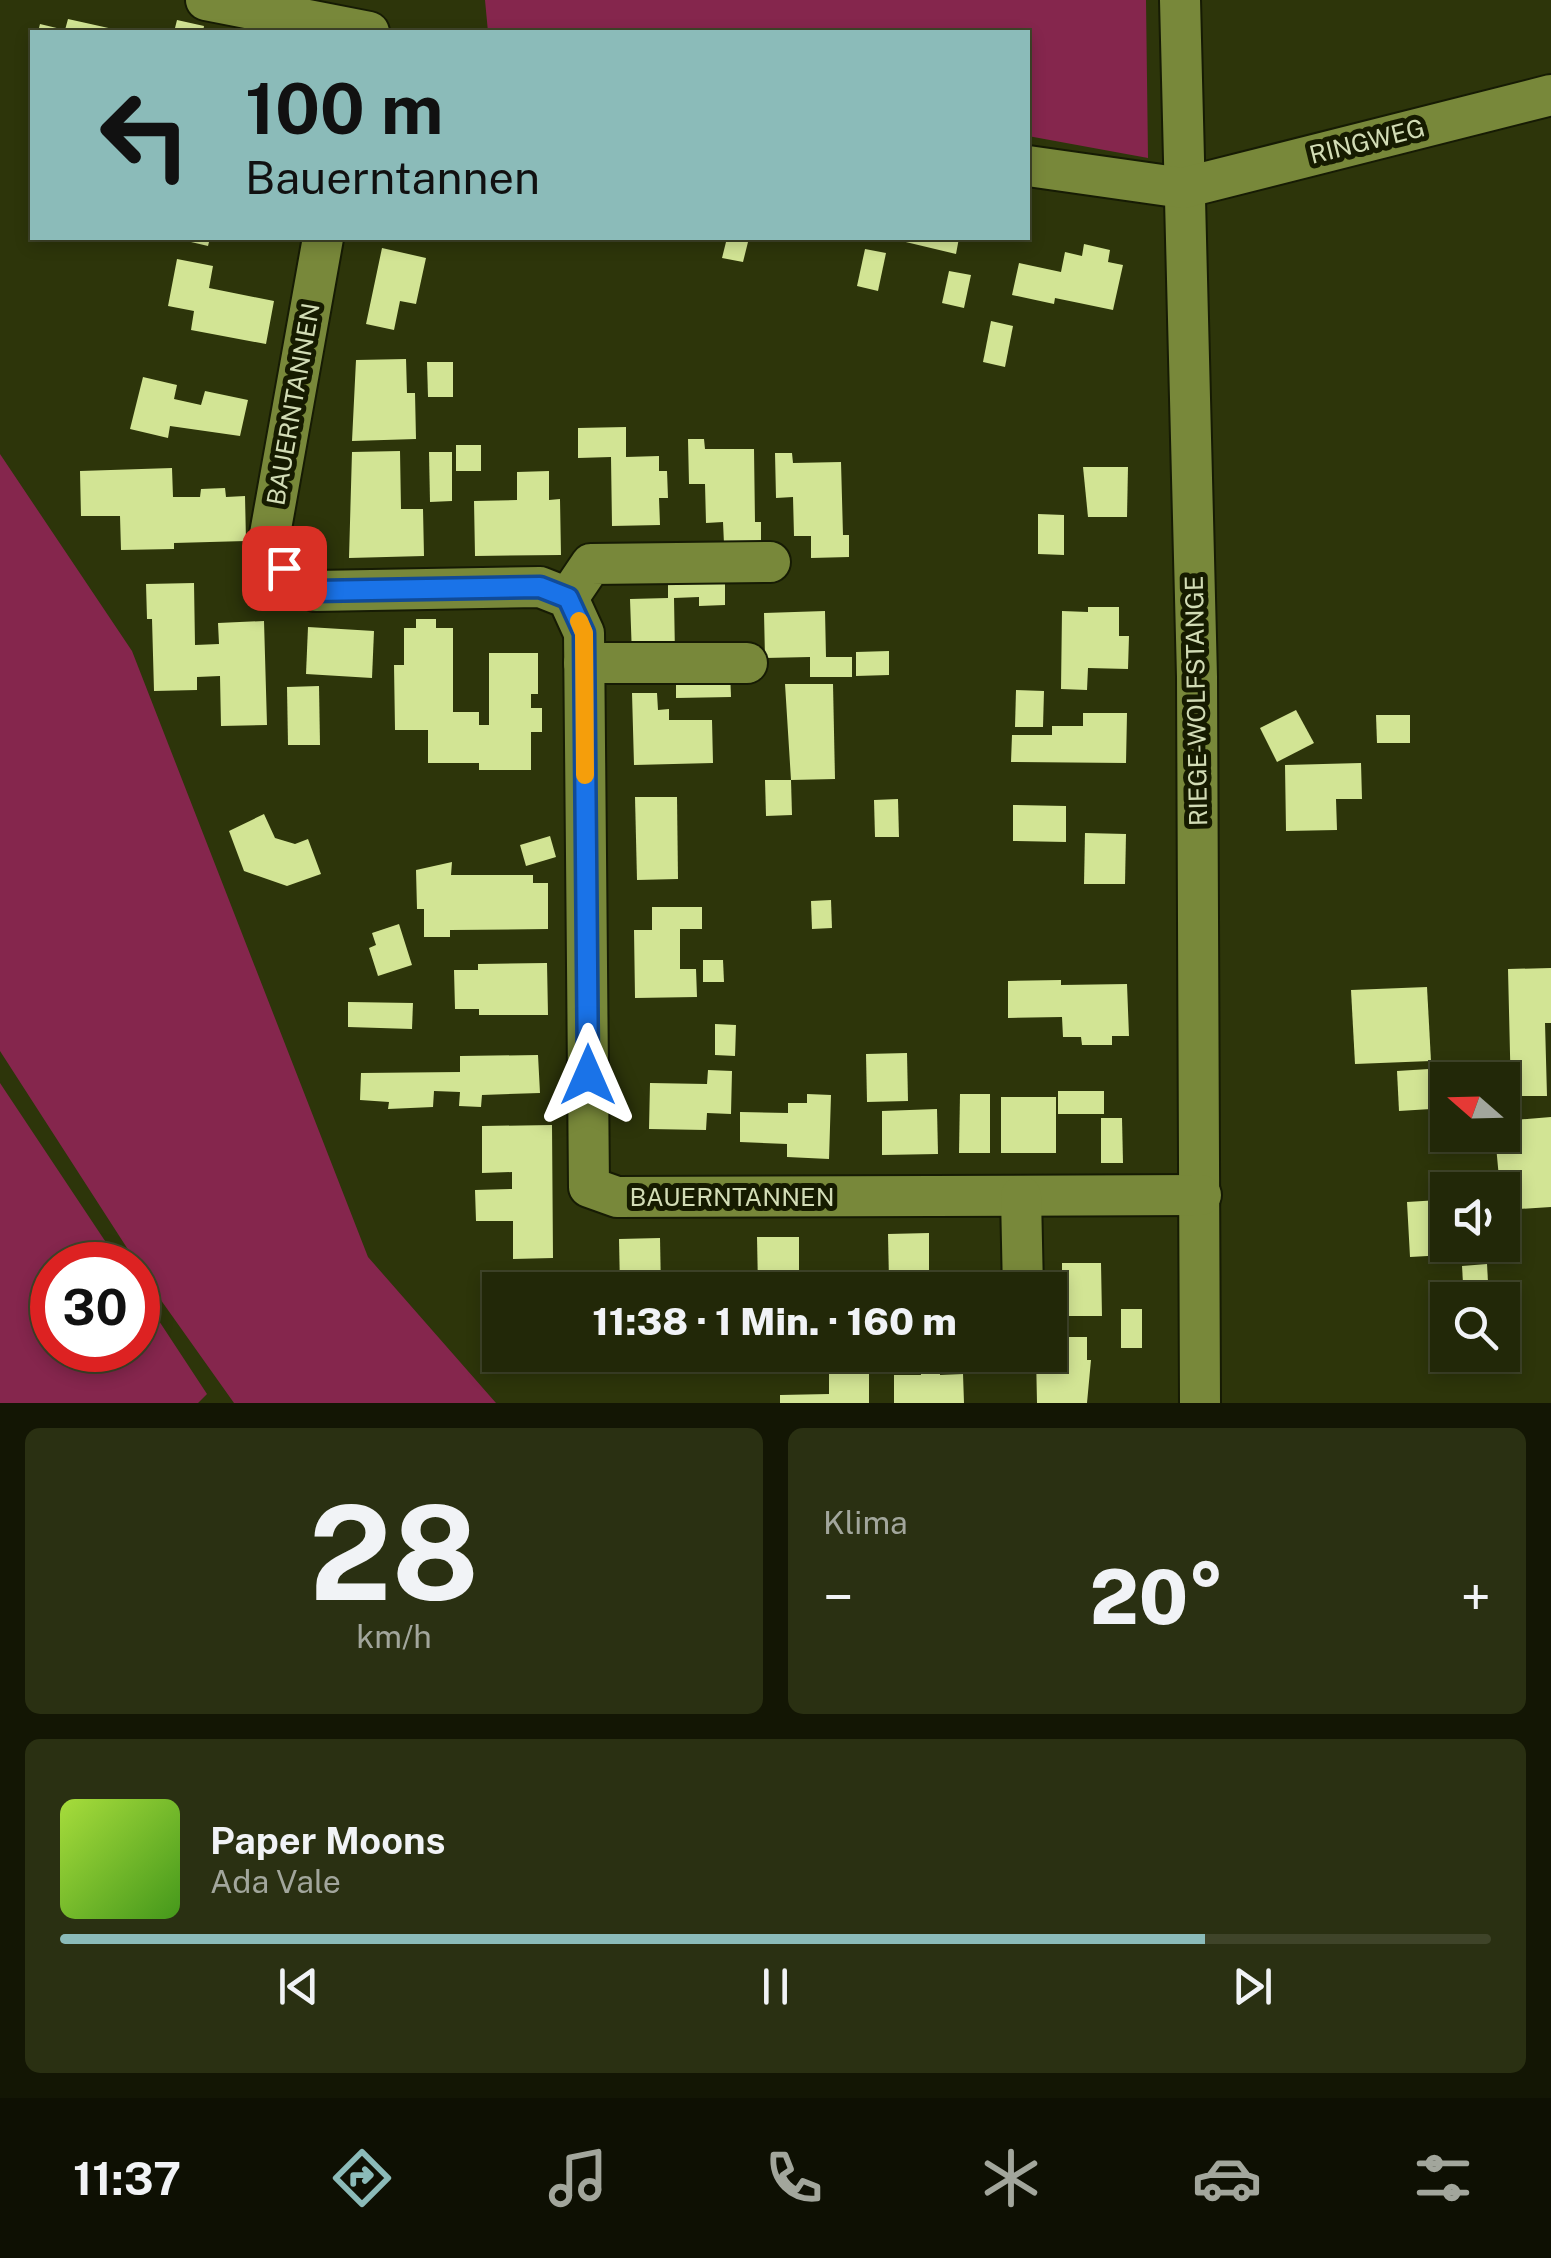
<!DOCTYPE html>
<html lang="de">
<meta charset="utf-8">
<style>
body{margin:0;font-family:"Public Sans",sans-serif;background:#2a3012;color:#f1f3f6;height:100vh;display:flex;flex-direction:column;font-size:38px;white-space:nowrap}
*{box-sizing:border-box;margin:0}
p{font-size:32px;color:#a2a69c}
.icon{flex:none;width:55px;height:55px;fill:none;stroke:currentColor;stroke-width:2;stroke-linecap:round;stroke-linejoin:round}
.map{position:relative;height:1403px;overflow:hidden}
.side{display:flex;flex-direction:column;gap:25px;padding:25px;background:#131604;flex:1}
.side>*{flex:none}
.hud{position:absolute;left:30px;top:30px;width:1000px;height:210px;border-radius:0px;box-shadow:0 5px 15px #0003,0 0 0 2px #3f4429;background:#8bbbb9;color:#111;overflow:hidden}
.needle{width:65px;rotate:290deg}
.controls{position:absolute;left:1430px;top:1062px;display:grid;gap:20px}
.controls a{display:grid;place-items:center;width:90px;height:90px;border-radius:0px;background:#222808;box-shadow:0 5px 15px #0003,0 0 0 2px #3f4429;font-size:50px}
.speed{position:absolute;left:30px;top:1242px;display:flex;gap:20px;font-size:50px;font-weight:700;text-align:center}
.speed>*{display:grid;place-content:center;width:130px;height:130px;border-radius:50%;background:#222808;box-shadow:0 5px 15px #0003,0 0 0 2px #3f4429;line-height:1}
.speed .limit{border:15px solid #d22;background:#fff;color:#111}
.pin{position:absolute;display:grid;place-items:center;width:85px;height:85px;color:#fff;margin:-42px;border-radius:20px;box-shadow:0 5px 15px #0006}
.me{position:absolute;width:110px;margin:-55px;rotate:0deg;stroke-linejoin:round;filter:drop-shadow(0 0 8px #0008)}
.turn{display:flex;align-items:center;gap:35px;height:210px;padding:0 50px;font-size:45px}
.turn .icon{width:130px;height:130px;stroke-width:2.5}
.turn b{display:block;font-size:70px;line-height:85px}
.big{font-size:75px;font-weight:800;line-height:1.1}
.side .card{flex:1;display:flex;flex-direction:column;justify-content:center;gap:15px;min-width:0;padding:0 35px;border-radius:15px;background:#2a3012}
.side .dial{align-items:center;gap:0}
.dial b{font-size:130px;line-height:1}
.song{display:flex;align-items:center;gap:30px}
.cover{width:120px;height:120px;border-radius:15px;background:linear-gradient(135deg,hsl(80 70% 55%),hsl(100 70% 35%))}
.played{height:10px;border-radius:5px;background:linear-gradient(90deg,#8bbbb9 80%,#3f4429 80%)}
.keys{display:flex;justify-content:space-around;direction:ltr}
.heat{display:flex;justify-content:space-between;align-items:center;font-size:55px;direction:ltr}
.side .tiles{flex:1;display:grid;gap:25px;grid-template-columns:1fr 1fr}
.card:last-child{grid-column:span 2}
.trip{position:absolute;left:482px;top:1272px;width:585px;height:100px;border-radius:0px;background:#222808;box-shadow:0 5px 15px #0003,0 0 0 2px #3f4429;font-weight:800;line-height:100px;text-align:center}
.tabs{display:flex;height:160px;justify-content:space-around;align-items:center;background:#0e1003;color:#a2a69c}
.tabs .icon{width:70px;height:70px}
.tabs .on{color:#8bbbb9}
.tabs b{font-size:45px;color:#f1f3f6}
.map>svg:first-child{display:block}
.green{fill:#85264d}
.building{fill:#d2e494}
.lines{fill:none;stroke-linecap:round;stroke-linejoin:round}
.minor-casing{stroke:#161b04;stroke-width:44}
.minor{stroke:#78883a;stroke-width:40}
.route-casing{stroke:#114b97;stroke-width:25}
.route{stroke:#1a73e8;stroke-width:18}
.slow{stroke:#f59e0b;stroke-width:18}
.labels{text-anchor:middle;stroke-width:10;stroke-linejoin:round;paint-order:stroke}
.street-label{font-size:25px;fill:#d2dcb5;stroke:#161b00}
</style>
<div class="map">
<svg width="1551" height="1403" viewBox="0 0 1551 1403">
<rect width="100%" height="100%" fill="#2d350a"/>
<!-- green -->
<g class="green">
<path d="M 485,0 L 1146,0 L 1148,158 L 1028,136 L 1028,32 L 488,32 Z"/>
<path d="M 0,454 L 132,651 L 368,1257 L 496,1403 L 234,1403 L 158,1296 L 0,1051 Z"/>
<path d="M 0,1083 L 121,1265 L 52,1265 L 52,1350 L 138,1350 L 138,1289 L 207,1394 L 198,1403 L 0,1403 Z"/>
</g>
<!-- building -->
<g class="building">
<path d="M 68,19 L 122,31 L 122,32 L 38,32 L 40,24 L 65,30 Z"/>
<path d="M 177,20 L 204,26 L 203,32 L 174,32 Z"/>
<path d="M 174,238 L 210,238 L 208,246 Z"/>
<path d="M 727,238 L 749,238 L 743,262 L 722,258 Z"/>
<path d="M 889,238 L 959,238 L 956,254 Z"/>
<path d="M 1084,244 L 1110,250 L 1108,262 L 1123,265 L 1113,310 L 1055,298 L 1054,304 L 1012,295 L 1019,263 L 1061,272 L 1065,252 L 1082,256 Z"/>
<path d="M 382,248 L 426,258 L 416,304 L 400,301 L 394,330 L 366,324 Z"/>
<path d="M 865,249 L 886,253 L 878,291 L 857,286 Z"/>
<path d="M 177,259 L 213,266 L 209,288 L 274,301 L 266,344 L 191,330 L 194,311 L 168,306 Z"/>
<path d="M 949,271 L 971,275 L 964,308 L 942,303 Z"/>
<path d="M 991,321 L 1013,326 L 1005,367 L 983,362 Z"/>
<path d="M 406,359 L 407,393 L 415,393 L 416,439 L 352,441 L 356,360 Z"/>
<path d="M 427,362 L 453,362 L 453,397 L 428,397 Z"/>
<path d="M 143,377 L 177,385 L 174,399 L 201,405 L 205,391 L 248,400 L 240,436 L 170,426 L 168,438 L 130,429 Z"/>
<path d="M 626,427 L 626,457 L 659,456 L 659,471 L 667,471 L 668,498 L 659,498 L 660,525 L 612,526 L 611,457 L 578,458 L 578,428 Z"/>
<path d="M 688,439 L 704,439 L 705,449 L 754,449 L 755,522 L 761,522 L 761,543 L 724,544 L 723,522 L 706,523 L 705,484 L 689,484 Z"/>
<rect x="456" y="445" width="25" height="26"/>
<path d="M 400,451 L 401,509 L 423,509 L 424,556 L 349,558 L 352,452 Z"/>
<path d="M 429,452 L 452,452 L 452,501 L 430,502 Z"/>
<path d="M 775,453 L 792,453 L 793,463 L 841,462 L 843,535 L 849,535 L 849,557 L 811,558 L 811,536 L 794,536 L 793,497 L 776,498 Z"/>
<path d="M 1083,467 L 1128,467 L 1127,517 L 1088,517 Z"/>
<path d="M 172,468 L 173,497 L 200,497 L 201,489 L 225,488 L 226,497 L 245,496 L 246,541 L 174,543 L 174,549 L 121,550 L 120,516 L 81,516 L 80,471 Z"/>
<path d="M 549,471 L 549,500 L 560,499 L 561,555 L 475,556 L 474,501 L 517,500 L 517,472 Z"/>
<path d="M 1038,514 L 1064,515 L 1064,555 L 1038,554 Z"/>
<path d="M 668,574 L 725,580 L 725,605 L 699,606 L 699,597 L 674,598 L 675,655 L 632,656 L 630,599 L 668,598 Z"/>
<path d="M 194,583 L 195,645 L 219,644 L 218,623 L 264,621 L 267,725 L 221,726 L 220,676 L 197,677 L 197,690 L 154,691 L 152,619 L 147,619 L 146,584 Z"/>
<path d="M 1088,607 L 1119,607 L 1119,636 L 1129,636 L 1128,669 L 1088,668 L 1087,690 L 1061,689 L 1062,611 L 1088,612 Z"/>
<path d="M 825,611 L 826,657 L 852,657 L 852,677 L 810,677 L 810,657 L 765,658 L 764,613 Z"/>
<path d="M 416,619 L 436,619 L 436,628 L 453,628 L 453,712 L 479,712 L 479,725 L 489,725 L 489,653 L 538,653 L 538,694 L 531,694 L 531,708 L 542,708 L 542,732 L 531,732 L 531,770 L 479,770 L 479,763 L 428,763 L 428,730 L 395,730 L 394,665 L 404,665 L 404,628 L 416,628 Z"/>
<path d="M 308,627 L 374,631 L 372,678 L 306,674 Z"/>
<path d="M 889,651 L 889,675 L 856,676 L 856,652 Z"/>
<path d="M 730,671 L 731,697 L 676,698 L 676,672 Z"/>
<path d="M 785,684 L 833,684 L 835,779 L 791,780 Z"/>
<path d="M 319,686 L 320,745 L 288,745 L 287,687 Z"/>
<path d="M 1016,690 L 1044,691 L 1043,727 L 1015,727 Z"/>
<path d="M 632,693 L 657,693 L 658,710 L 669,709 L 669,720 L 712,720 L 713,763 L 634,765 Z"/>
<path d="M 1296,710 L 1314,743 L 1277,762 L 1260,728 Z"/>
<path d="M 1083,713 L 1127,713 L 1126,763 L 1011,762 L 1012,735 L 1052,735 L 1052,726 L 1083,726 Z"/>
<path d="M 1376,715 L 1410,715 L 1410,743 L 1377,743 Z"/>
<path d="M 1361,763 L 1362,799 L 1336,799 L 1337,830 L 1286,831 L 1285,765 Z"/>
<path d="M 765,780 L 791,780 L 792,815 L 766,816 Z"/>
<path d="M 635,797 L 677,797 L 678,879 L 637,880 Z"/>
<path d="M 898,799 L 899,837 L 875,837 L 874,800 Z"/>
<path d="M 1013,805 L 1066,806 L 1066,842 L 1013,841 Z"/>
<path d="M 264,814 L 275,838 L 295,844 L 308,839 L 321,874 L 287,886 L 244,871 L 229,831 Z"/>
<path d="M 1085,833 L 1126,834 L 1125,884 L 1084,884 Z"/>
<path d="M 550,836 L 556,857 L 526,866 L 520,845 Z"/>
<path d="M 452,862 L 451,875 L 533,875 L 533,883 L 548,883 L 548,929 L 450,930 L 450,937 L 424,937 L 424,909 L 417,909 L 416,870 Z"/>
<path d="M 831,900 L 832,928 L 812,929 L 811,901 Z"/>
<path d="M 652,907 L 702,907 L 702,929 L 680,929 L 680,969 L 696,969 L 697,997 L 635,998 L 634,930 L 652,930 Z"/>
<path d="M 399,924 L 412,965 L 378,976 L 369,948 L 376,945 L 372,933 Z"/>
<path d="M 703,960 L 723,960 L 724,982 L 703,982 Z"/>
<path d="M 547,963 L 548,1015 L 479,1015 L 479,1009 L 455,1009 L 454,970 L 478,970 L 478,964 Z"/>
<path d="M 1551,968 L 1551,1023 L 1545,1023 L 1547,1096 L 1511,1096 L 1508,969 Z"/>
<path d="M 1061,980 L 1061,985 L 1127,984 L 1129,1036 L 1112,1036 L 1112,1045 L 1082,1045 L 1081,1037 L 1063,1037 L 1062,1017 L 1008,1018 L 1008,981 Z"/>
<path d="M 1427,987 L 1431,1061 L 1355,1064 L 1351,990 Z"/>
<path d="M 348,1002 L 413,1003 L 412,1029 L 348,1027 Z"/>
<path d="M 715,1024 L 736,1025 L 735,1056 L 715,1055 Z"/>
<path d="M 907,1053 L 908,1101 L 867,1102 L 866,1054 Z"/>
<path d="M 538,1055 L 540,1093 L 482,1095 L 481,1107 L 459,1106 L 460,1092 L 434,1091 L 433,1107 L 388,1109 L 389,1102 L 360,1100 L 361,1073 L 460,1072 L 460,1056 Z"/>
<path d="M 1429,1069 L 1431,1109 L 1399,1111 L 1397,1071 Z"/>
<path d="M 708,1070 L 732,1071 L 731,1114 L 707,1113 L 706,1130 L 649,1129 L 650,1083 L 707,1084 Z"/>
<rect x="1058" y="1091" width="46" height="23"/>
<path d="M 807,1094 L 831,1095 L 829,1159 L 787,1157 L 787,1144 L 740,1142 L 740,1112 L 788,1113 L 788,1103 L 807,1103 Z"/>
<path d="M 960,1094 L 990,1094 L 990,1153 L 959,1153 Z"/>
<rect x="1001" y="1097" width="55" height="56"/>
<path d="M 937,1109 L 938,1154 L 882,1155 L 882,1111 Z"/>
<path d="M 1551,1117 L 1551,1207 L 1502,1210 L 1495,1135 L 1502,1135 L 1502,1121 Z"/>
<path d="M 1101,1118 L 1122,1118 L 1123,1163 L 1101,1163 Z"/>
<path d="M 552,1125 L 553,1258 L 513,1259 L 513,1221 L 476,1221 L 475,1190 L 512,1189 L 512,1172 L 482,1173 L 482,1126 Z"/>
<path d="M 1448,1191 L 1448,1245 L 1481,1245 L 1481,1253 L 1410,1257 L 1407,1202 L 1439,1200 L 1439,1192 Z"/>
<path d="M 929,1233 L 929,1279 L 889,1280 L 888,1234 Z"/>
<path d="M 757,1237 L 799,1237 L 799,1285 L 758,1286 Z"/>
<path d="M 660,1238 L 661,1290 L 620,1287 L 619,1239 Z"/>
<path d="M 1062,1263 L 1101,1263 L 1102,1316 L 1050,1316 L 1050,1294 L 1062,1294 Z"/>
<path d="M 1487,1264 L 1488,1282 L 1463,1283 L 1462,1266 Z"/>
<path d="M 544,1277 L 562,1277 L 563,1290 L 544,1290 Z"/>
<rect x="493" y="1290" width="7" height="28"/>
<rect x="1121" y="1309" width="21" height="39"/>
<path d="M 1050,1337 L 1087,1337 L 1087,1360 L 1091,1360 L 1087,1403 L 1037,1403 L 1036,1355 L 1050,1355 Z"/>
<path d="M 869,1361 L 869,1403 L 780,1403 L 780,1395 L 829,1394 L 829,1362 Z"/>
<path d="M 920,1365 L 940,1365 L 940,1375 L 963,1374 L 964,1403 L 894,1403 L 894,1375 L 921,1375 Z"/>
</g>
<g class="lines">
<defs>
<g id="minor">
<path d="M 206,0 L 369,32"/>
<path d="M 1180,0 L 1197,677 L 1200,1403"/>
<path d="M 1028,166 L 1183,188 L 1551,95"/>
<path d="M 323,238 L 270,534 L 284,569 L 316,591 L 540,587 L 568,598 L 584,633 L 589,1187 L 617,1197 L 1201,1195"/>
<path d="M 568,598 L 591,564 L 770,562"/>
<path d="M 584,663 L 747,663"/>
<path d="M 1021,1196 L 1023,1290"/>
</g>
</defs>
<!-- minor casing -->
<use href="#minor" class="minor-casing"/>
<!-- minor -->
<use href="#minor" class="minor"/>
</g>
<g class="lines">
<defs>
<path id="route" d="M 284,568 L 316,591 L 540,587 L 568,598 L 584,633 L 588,1075"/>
</defs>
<!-- route casing -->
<use href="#route" class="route-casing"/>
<!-- route -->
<use href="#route" class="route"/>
<!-- slow -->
<path class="slow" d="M 579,621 L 584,633 L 585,775"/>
</g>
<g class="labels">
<!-- street labels -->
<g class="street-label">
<text transform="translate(1367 141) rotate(-14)" y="9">RINGWEG</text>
<text transform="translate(293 404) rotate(-80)" y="9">BAUERNTANNEN</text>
<text transform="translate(1196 701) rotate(-91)" y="9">RIEGE-WOLFSTANGE</text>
<text x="732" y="1206">BAUERNTANNEN</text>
</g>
</g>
</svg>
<div class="controls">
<a><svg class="needle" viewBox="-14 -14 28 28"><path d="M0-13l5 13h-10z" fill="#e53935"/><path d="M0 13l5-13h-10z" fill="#a2a69c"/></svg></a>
<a><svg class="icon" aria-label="sound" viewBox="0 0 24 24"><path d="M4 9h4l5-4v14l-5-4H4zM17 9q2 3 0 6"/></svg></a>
<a><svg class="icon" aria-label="search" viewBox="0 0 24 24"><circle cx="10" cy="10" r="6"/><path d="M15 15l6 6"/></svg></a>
</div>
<div class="speed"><div class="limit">30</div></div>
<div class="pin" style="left:284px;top:568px;background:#d93025"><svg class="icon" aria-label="arrive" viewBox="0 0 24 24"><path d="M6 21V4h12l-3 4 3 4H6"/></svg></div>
<svg class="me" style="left:588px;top:1075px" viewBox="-20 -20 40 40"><path d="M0-17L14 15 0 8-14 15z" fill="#1a73e8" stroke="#fff" stroke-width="4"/></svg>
<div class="trip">11:38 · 1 Min. · 160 m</div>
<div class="hud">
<div class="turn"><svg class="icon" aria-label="left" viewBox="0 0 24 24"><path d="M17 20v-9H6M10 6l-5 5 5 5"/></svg><div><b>100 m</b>Bauerntannen</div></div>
</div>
</div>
<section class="side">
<div class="tiles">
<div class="card dial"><b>28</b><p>km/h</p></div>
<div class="card"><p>Klima</p>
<div class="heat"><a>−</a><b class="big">20°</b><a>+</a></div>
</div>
<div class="card">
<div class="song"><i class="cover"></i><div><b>Paper Moons</b><p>Ada Vale</p></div></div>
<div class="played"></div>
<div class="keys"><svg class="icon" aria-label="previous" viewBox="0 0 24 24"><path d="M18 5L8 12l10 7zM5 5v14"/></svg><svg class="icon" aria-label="pause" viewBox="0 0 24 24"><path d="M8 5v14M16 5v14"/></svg><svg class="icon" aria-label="next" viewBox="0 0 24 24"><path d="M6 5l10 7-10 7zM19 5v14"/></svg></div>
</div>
</div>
</section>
<nav class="tabs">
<b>11:37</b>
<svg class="icon on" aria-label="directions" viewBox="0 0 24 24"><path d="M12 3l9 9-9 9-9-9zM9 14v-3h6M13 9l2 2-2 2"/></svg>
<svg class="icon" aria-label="music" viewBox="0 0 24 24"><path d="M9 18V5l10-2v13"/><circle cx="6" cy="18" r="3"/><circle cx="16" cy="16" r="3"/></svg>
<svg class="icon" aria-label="phone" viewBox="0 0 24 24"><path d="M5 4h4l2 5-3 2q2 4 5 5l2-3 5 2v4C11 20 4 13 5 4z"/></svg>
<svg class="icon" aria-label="climate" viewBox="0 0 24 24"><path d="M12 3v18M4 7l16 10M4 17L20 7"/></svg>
<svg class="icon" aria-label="car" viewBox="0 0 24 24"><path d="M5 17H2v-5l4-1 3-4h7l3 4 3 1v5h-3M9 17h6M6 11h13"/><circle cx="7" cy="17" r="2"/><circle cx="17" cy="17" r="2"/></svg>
<svg class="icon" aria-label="filters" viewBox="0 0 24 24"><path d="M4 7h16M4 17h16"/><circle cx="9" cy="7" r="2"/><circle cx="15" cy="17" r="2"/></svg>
</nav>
